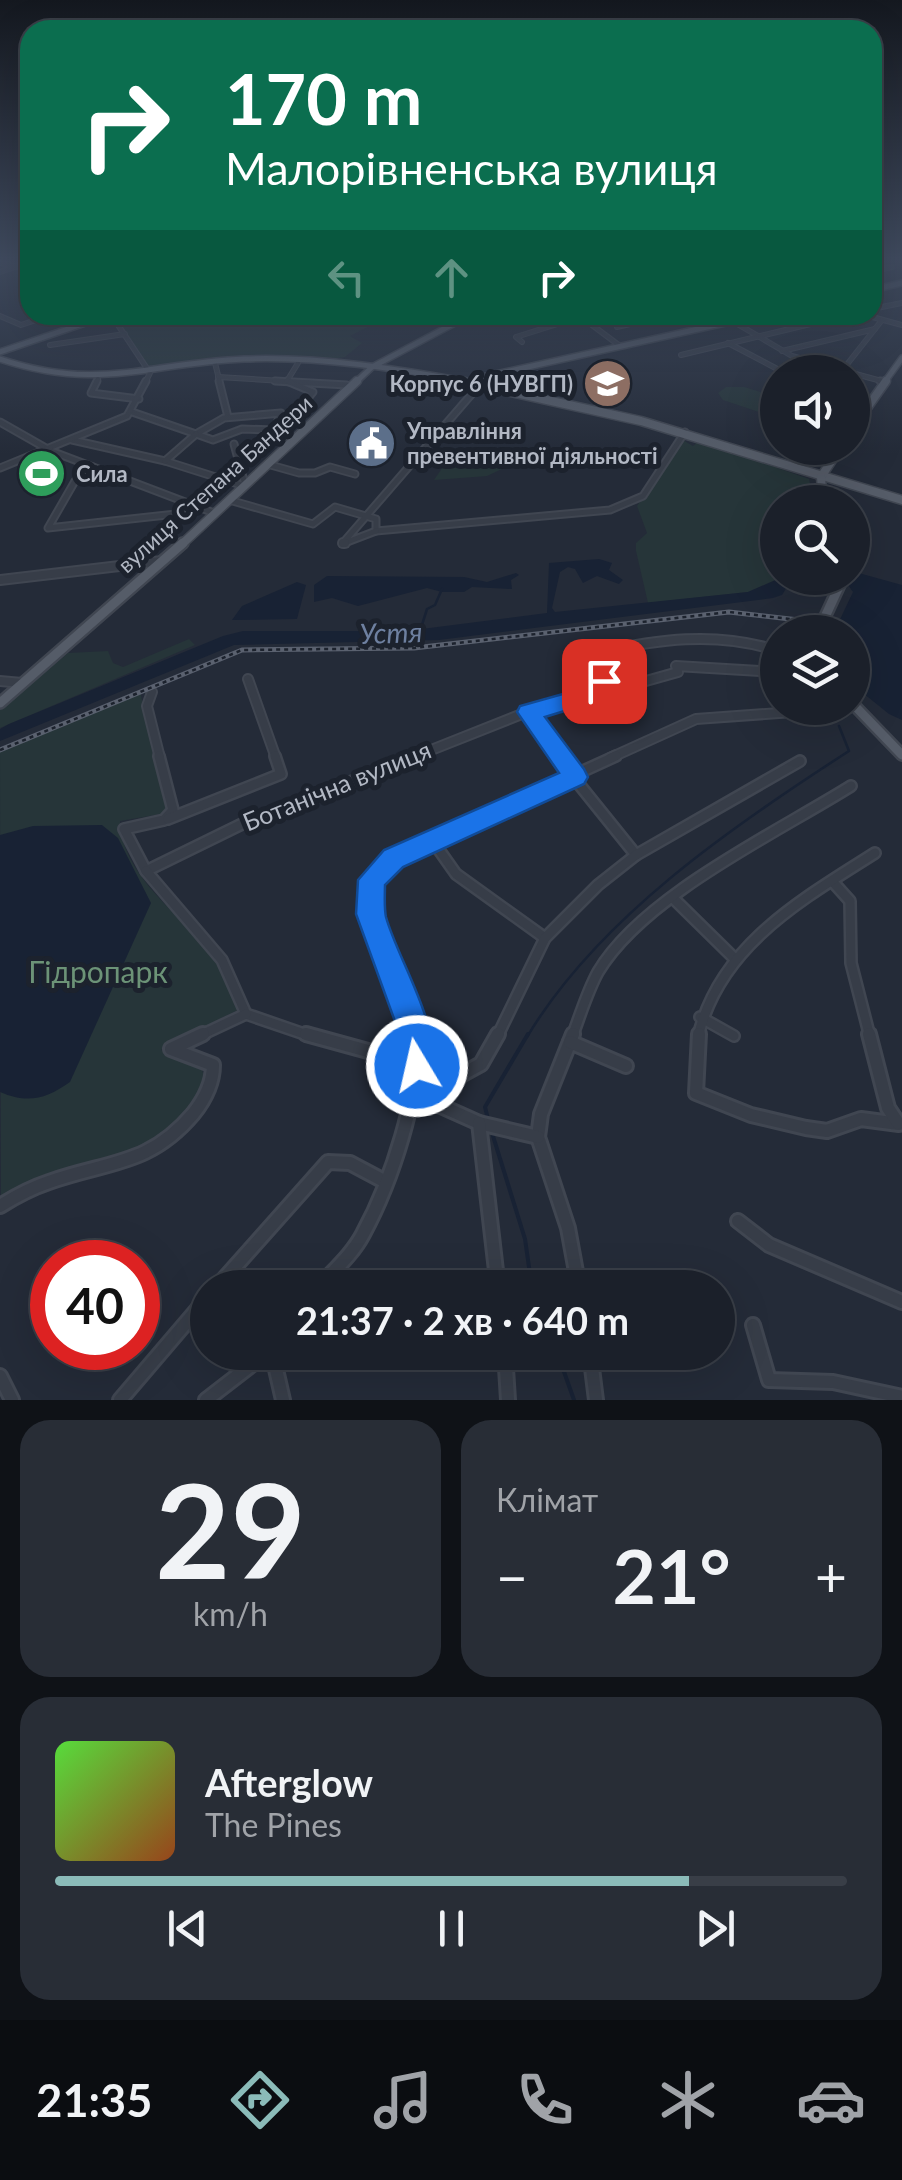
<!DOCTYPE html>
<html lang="uk">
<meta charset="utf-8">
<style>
body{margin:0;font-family:Lato,sans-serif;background:#282d36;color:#f1f3f6;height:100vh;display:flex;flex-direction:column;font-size:38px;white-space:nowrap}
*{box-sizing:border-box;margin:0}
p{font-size:32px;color:#a0a3a8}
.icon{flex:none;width:55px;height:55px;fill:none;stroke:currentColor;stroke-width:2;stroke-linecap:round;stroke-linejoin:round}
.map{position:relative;height:1400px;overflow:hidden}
.details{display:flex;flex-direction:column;gap:20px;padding:20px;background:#0f1217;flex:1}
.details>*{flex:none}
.top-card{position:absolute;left:20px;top:20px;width:862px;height:305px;border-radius:30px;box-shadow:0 10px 40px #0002,0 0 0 2px #393e47;background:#0b6e4f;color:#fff;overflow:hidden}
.tools{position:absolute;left:760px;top:355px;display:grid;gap:20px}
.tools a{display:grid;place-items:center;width:110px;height:110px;border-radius:50%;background:#1b202a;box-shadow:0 10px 40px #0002,0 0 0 2px #393e47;font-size:50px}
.speed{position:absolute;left:30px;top:1240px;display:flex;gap:20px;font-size:50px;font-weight:700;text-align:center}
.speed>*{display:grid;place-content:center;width:130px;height:130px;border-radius:50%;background:#1b202a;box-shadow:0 10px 40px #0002,0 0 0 2px #393e47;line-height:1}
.speed .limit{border:15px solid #d22;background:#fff;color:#111}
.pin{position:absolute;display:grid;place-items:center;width:85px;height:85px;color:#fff;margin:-42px;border-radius:20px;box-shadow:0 5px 15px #0006}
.me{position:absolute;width:110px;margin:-55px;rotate:351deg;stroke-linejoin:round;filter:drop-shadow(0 0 8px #0008)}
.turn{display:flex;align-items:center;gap:35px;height:210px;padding:0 40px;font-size:45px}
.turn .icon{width:130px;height:130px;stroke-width:2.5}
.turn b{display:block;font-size:70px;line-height:85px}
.lanes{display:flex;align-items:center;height:95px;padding:0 40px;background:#0003;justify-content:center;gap:50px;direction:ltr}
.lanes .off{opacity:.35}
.big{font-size:75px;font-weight:700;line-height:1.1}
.details .card{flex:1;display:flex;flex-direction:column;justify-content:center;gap:15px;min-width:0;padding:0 35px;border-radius:30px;background:#282d36}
.details .dial{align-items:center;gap:0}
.dial b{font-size:130px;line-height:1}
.song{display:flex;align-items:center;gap:30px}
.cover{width:120px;height:120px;border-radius:15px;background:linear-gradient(135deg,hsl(110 70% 55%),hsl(20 70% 35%))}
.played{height:10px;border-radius:5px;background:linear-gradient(90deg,#8bbbb9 80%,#393e47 80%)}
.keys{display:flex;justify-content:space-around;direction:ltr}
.heat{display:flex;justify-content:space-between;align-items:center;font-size:55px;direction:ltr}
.details .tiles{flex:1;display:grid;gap:20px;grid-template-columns:1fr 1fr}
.card:last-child{grid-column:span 2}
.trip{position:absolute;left:190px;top:1270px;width:545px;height:100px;border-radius:50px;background:#1b202a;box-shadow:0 10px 40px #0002,0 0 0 2px #393e47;font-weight:700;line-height:100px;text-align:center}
.tab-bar{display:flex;height:160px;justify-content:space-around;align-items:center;background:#0b0d11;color:#a0a3a8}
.tab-bar .icon{width:70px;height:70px}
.tab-bar .on{color:#8bbbb9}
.tab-bar b{font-size:45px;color:#f1f3f6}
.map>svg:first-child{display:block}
.green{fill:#263539}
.water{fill:#182234}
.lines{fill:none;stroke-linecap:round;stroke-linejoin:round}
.stream-far1{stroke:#182234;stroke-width:2.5}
.stream{stroke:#182234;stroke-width:4}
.minor-far4-casing{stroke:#404651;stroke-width:6}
.minor-far3-casing{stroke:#404651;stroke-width:9}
.minor-far2-casing{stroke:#404651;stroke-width:12}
.minor-far1-casing{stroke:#404651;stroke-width:14}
.minor-casing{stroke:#404651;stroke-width:18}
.major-far2-casing{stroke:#404651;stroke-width:8}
.major-far1-casing{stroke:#404651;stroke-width:11}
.major-casing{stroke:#404651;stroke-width:14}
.minor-far4{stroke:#373d48;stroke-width:4}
.minor-far3{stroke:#373d48;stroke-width:5}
.minor-far2{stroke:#373d48;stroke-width:8}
.minor-far1{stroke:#373d48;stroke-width:9}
.minor{stroke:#373d48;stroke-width:12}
.major-far2{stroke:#555c68;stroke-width:5}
.major-far1{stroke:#555c68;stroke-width:8}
.major{stroke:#555c68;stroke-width:9}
.rail-casing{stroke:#5a616f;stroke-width:5}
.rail{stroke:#1c222d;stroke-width:2.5;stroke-dasharray:4;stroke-linecap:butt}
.route{fill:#1a73e8;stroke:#114b97;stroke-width:2.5}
.labels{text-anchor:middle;stroke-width:10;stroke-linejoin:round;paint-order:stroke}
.far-poi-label{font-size:22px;font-weight:bold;fill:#b2b8c4;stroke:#1c222d;text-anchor:start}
.far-street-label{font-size:22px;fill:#b2b8c4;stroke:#1c222d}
.street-label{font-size:25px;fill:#b2b8c4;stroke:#1c222d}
.water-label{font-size:28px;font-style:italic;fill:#6e80a0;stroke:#1c222d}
.near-park-label{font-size:30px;fill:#6c9377;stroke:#1c222d}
</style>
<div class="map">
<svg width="902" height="1400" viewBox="0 0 902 1400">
<rect width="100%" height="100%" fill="#242b38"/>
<!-- green -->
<g class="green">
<path d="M 124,315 L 391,315 L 350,336 L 362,343 L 345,357 L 324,360 L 241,359 L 161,371 L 147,368 L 116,319 Z"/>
<path d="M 726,387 L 744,387 L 777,397 L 777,418 L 723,400 L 718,393 Z"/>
<path d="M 681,439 L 693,446 L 700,440 L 809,479 L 814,502 L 778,502 L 777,522 L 769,518 L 777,528 L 780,578 L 748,592 L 648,603 L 636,551 L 636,543 L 647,533 L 637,506 Z"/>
<path d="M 479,453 L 492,458 L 502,469 L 487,476 L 434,480 L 447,461 L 472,462 Z"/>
<path d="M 189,639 L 195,645 L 0,728 L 0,710 L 68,653 L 108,651 L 113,663 L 123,667 Z"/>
<path d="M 140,691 L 167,813 L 120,821 C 122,879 185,916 216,960 C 226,974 231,994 238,1010 L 161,1050 L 202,1069 C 206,1082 200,1095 193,1106 C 146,1174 93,1153 27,1182 C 18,1186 9,1193 1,1199 L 0,750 Z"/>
</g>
<!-- water -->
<g class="water">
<path d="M 599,559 L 612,563 L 609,570 L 623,580 L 619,584 L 597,576 L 583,583 L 575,569 L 568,567 L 560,572 L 552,608 L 555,612 L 748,592 L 780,578 L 852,578 L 855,572 L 902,585 L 902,720 L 889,714 L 853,685 L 852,632 L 834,632 L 853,592 L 848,585 L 821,578 L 787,587 L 782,595 L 773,598 L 439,640 L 234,645 L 0,741 L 0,729 L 9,724 L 223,636 L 243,631 L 406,631 L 547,613 L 549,563 Z"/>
<path d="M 516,573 L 519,575 L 511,580 L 512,589 L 472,587 L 464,592 L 442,592 L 427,588 L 358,606 L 332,598 L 314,602 L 314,585 L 327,576 L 464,577 L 487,582 Z"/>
<path d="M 297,582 L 306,585 L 297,619 L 232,620 L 242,606 Z"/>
<path d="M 102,825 L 118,838 L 151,903 L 70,1082 C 46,1099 28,1104 0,1092 L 0,835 L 33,826 Z"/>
</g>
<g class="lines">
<!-- stream-far1 -->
<g class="stream-far1">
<path d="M 421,628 L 427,609 L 435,605 L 442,589"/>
<path d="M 527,1037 C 598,918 734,825 849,751 L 839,726"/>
</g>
<!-- stream -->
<g class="stream">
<path d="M 488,1119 L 485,1107 L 528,1034"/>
<path d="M 493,1136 L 525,1239 L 532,1288"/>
<path d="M 557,1352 L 574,1400"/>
</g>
<defs>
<g id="minor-far4">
<path d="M 0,263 L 30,269"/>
<path d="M 872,271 L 892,267"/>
<path d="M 0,272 L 30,262"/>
<path d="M 872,309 L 902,303"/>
<path d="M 722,315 L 792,356 L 849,372"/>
<path d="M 865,315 L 902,325"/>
<path d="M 0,316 L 21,325 L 51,315"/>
<path d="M 580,316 L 620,346"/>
<path d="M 114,319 L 150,373 L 145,383"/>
<path d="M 617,327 L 669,315"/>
<path d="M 522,342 L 516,337 L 586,315"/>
<path d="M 728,343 L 783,372"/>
<path d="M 50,345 L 125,334"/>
<path d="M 782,351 L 875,329"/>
<path d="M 681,355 L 848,315"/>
<path d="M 215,363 L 220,383"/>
<path d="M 841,372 L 882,320"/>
<path d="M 852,373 L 885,382"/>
<path d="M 218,377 L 315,383"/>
<path d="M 96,383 L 98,379"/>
<path d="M 292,383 L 287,381 L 298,363"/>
</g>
<g id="minor-far3">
<path d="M 97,381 L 91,393 L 139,399"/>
<path d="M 219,381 L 228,417"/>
<path d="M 275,381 L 347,385"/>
<path d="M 287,381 L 313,392 L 305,402"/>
<path d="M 880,381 L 885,382"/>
<path d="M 132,412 L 196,434"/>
<path d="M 281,413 L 274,430 L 242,429 L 213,440 L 196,434 L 224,418 Z"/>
<path d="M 0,422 L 51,451 L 214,513"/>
<path d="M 72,440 L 165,461 L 244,486"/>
<path d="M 234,444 L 244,481 L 248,483"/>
<path d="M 165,461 L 196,434"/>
<path d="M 267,464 L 299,473 L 315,473 L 330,467 L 355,474"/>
<path d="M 93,467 L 75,481 L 48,528 L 176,514 L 190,505"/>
<path d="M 0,468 L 127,416 L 146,381"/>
<path d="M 229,500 L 313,524 L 335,507 L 376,519 L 376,531 L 610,510 L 643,496 L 685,432"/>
<path d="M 376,531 L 342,544 L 483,381"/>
</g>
<g id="minor-far2">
<path d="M 343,543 L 345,543"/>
<path d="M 0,580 L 162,561"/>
<path d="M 248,679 L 276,758"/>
<path d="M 0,681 L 22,683"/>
<path d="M 614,690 L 678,672 L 676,666 L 778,672"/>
<path d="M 152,692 L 147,706 L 160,758"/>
<path d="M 528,712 L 561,758"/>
<path d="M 411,758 L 542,706 L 569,702 L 575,691 L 613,692 L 593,653 C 656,640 716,630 778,651"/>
<path d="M 610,758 L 696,719 L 849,708"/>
</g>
<g id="minor-far1">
<path d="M 159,756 L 173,810 L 164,820 L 124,829 L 146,871 L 242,824 L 417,756"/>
<path d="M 560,756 L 575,777"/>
<path d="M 574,778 L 636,855"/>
<path d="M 168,819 L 281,774 L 275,756"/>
<path d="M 432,840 L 456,874 L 545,938"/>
<path d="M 146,871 L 222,960 L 246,1014 L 313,1037"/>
<path d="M 832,881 L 850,901 L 851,963 L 870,1037"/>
<path d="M 674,899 L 733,957"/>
<path d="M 700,1017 L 734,1036"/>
<path d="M 197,1037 L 246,1014"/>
<path d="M 413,1037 L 372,916 C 367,888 372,877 393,858 L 616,756"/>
<path d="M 497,1037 L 545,938 L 598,885 L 636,855 L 800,761"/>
<path d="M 572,1037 C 580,1016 587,992 598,972 C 643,896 776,833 851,786"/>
<path d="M 698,1037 C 719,946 801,900 875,853"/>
</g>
<g id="minor">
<path d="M 306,1034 L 459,1076 L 481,1064 L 498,1034"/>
<path d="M 573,1034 L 541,1114 L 538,1137 L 568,1228 L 579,1288"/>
<path d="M 699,1034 L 696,1093 L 751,1115 L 806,1128 L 827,1131 L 861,1119 L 899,1124"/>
<path d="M 869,1034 L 888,1108 L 898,1123"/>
<path d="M 570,1042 L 626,1066"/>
<path d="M 412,1093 L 479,1123 L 538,1137"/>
<path d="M 479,1123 L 498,1288"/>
<path d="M 0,1206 C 16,1196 31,1188 49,1182 C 108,1161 149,1166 193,1114 C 205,1099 213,1084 213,1065 L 171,1049 L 203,1034"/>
<path d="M 738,1221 L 769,1245 L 902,1302"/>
<path d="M 216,1288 L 328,1162 L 350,1163 L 382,1180"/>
<path d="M 318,1288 C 333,1271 352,1255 363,1234 C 388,1188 426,1086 412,1034"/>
<path d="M 753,1325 L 769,1380 L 833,1382 L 902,1397"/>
<path d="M 272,1352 L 283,1400"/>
<path d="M 505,1352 L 508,1400"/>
<path d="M 590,1352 L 596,1400"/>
<path d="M 0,1376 L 12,1400"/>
<path d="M 120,1400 L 208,1297"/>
<path d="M 206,1400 L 268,1352"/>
</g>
<g id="major-far2">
<path d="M 872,290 L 902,283"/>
<path d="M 0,352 L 109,315"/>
<path d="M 0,359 C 100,392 148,363 244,359 C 320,356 400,369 475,383"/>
<path d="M 478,378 L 761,315"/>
<path d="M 355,383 L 372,367 L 470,315"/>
<path d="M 884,383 L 902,358"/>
</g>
<g id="major-far1">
<path d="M 461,381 L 641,421 L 902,500"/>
<path d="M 852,429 L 886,381"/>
<path d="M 821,477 L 840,448"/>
<path d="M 821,477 L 823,502"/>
<path d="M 180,546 L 357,381"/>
</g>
<g id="major">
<path d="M 818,632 L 843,578"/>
<path d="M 0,703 L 183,543"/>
<path d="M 852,703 L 902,755"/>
</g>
</defs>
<!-- minor-far4 casing -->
<use href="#minor-far4" class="minor-far4-casing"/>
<!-- minor-far3 casing -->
<use href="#minor-far3" class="minor-far3-casing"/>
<!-- minor-far2 casing -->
<use href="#minor-far2" class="minor-far2-casing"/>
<!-- minor-far1 casing -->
<use href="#minor-far1" class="minor-far1-casing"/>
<!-- minor casing -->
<use href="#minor" class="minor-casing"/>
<!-- major-far2 casing -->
<use href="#major-far2" class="major-far2-casing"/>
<!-- major-far1 casing -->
<use href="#major-far1" class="major-far1-casing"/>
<!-- major casing -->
<use href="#major" class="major-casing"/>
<!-- minor-far4 -->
<use href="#minor-far4" class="minor-far4"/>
<!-- minor-far3 -->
<use href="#minor-far3" class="minor-far3"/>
<!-- minor-far2 -->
<use href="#minor-far2" class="minor-far2"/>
<!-- minor-far1 -->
<use href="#minor-far1" class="minor-far1"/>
<!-- minor -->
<use href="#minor" class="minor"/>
<!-- major-far2 -->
<use href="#major-far2" class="major-far2"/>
<!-- major-far1 -->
<use href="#major-far1" class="major-far1"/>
<!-- major -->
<use href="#major" class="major"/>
<defs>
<path id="rail" d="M 0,750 L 242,650 L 414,648 L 729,612 L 799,620"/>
</defs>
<!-- rail casing -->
<use href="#rail" class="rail-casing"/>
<!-- rail -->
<use href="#rail" class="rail"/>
</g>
<!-- sky -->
<linearGradient id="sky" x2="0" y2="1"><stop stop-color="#14181f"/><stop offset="0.57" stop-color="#3f4a5e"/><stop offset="1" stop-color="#3f4a5e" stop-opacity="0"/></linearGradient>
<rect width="902" height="454" fill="url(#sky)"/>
<!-- route -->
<path class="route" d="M 604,673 L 612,675 L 624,692 L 621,699 L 584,700 L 581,706 L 545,717 L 584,769 L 588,777 L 584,784 L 403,867 L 385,885 C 385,895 384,907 386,917 C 398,961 447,1034 429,1078 L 417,1083 L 405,1078 L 397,1027 L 356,914 L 358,880 L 384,850 L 559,773 L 517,712 L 520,706 L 563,694 L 567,685 L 594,683 L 596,675 Z"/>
<!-- icons -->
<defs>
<symbol id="university-disc" viewBox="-11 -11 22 22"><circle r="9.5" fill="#8d6e63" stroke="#1c222d"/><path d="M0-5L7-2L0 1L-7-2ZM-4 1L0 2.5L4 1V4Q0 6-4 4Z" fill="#fff"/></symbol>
<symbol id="civic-disc" viewBox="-11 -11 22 22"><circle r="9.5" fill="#5c6f8a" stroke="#1c222d"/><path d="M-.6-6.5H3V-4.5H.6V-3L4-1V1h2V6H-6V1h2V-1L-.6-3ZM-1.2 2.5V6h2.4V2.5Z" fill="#fff"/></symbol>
<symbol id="stadium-disc" viewBox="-11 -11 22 22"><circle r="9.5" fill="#2e9e5b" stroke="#1c222d"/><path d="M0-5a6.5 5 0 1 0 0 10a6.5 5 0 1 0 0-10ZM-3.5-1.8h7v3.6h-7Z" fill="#fff"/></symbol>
</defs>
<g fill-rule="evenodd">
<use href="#university-disc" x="580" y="356" width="55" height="55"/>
<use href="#civic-disc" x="344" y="416" width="55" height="55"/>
<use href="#stadium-disc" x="14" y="446" width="55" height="55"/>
</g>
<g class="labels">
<!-- far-poi labels -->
<g class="far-poi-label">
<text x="573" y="392" text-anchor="end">Корпус 6 (НУВГП)</text>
<text x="407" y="439">Управління<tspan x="407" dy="25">превентивної діяльності</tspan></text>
<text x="76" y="482">Сила</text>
</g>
<!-- far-street labels -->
<g class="far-street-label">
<text transform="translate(215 484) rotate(-42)" y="8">вулиця Степана Бандери</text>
</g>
<!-- street labels -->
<g class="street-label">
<text transform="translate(337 786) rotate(-22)" y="9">Ботанічна вулиця</text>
</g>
<!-- water labels -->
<g class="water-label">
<text transform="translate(391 633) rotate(-2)" y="10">Устя</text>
</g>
<!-- near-park labels -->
<g class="near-park-label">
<text x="98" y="983">Гідропарк</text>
</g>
</g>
</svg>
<div class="tools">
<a><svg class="icon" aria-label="sound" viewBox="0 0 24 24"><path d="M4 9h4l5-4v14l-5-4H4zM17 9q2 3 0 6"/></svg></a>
<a><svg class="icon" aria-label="search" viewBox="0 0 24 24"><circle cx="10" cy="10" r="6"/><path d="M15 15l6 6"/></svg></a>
<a><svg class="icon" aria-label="layers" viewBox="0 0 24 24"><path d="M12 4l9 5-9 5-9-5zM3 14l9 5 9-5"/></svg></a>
</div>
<div class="speed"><div class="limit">40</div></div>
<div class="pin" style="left:604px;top:681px;background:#d93025"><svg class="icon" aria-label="arrive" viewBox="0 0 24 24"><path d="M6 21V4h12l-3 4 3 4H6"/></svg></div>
<svg class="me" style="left:417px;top:1066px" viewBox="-20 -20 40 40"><circle r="17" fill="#1a73e8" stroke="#fff" stroke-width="3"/><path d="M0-11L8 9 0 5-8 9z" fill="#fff"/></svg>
<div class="trip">21:37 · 2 хв · 640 m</div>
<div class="top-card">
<div class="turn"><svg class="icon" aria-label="right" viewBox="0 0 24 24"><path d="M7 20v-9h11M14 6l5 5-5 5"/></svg><div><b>170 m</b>Малорівненська вулиця</div></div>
<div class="lanes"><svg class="icon off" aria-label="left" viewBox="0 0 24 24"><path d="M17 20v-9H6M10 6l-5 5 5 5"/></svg><svg class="icon off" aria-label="ahead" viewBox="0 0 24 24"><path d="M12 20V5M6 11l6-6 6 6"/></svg><svg class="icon" aria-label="right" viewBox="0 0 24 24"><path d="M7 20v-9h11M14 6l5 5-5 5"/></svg></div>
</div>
</div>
<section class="details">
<div class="tiles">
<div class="card dial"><b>29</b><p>km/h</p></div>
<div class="card"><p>Клімат</p>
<div class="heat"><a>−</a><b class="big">21°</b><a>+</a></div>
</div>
<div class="card">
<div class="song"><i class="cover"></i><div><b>Afterglow</b><p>The Pines</p></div></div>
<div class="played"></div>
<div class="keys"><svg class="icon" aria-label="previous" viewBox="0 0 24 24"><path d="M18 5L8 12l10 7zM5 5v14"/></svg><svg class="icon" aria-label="pause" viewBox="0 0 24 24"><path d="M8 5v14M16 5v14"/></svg><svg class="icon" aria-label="next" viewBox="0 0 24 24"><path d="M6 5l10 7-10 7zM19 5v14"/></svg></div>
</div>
</div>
</section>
<nav class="tab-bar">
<b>21:35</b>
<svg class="icon on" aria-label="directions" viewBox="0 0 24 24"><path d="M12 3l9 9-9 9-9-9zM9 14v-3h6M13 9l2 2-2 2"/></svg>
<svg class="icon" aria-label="music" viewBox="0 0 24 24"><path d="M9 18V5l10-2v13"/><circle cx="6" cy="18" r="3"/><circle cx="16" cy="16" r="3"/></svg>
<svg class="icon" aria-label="phone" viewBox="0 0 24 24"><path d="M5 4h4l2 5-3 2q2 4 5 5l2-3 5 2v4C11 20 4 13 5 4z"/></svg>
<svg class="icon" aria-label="climate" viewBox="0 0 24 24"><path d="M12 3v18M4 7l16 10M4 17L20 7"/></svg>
<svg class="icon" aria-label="car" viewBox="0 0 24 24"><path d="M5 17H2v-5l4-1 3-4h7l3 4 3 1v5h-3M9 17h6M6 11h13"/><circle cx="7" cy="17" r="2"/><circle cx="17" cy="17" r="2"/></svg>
</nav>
